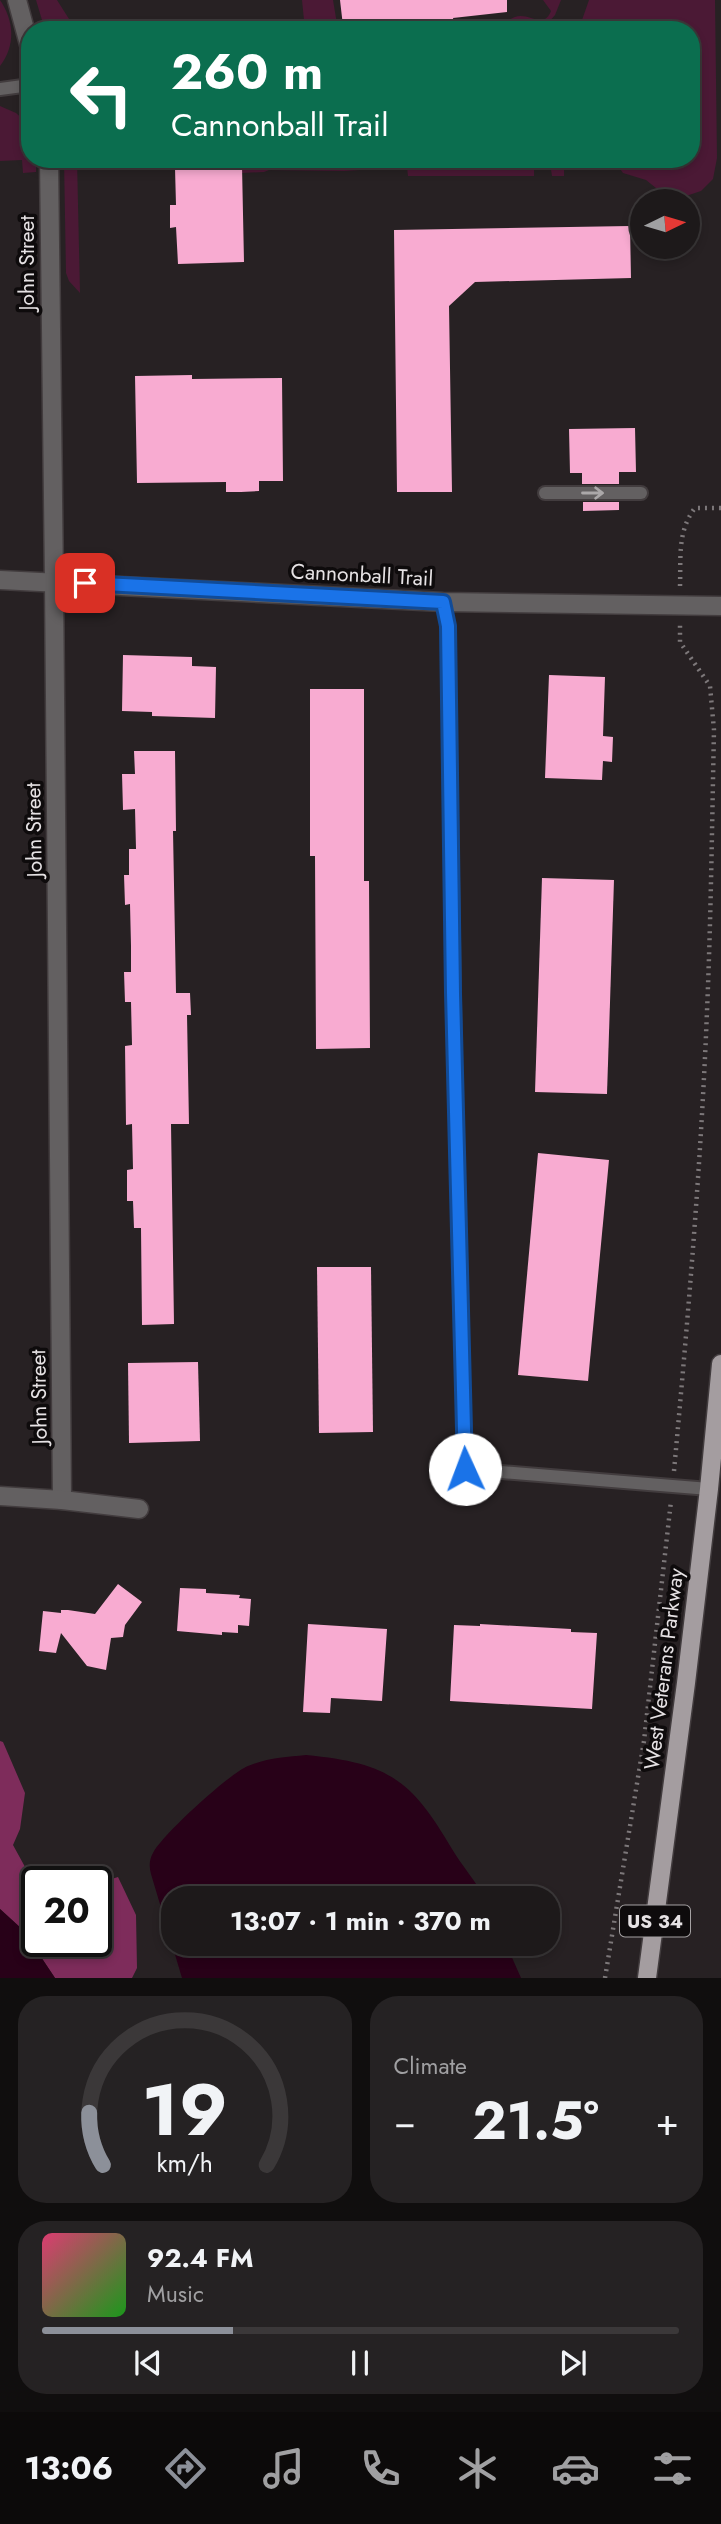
<!DOCTYPE html>
<meta charset="utf-8">
<style>
body{margin:0;font-family:Jost,sans-serif;background:#252223;color:#f1f3f6;height:100vh;display:flex;flex-direction:column;font-size:26px;white-space:nowrap}
*{box-sizing:border-box;margin:0}
p{font-size:23px;color:#a0a0a2}
.icon{flex:none;width:38px;height:38px;fill:none;stroke:currentColor;stroke-width:2;stroke-linecap:round;stroke-linejoin:round}
.map{position:relative;height:1978px;overflow:hidden}
.panel{display:flex;flex-direction:column;gap:18px;padding:18px;background:#100e0e;flex:1}
.panel>*{flex:none}
.top-card{position:absolute;left:21px;top:21px;width:679px;height:147px;border-radius:28px;box-shadow:0 4px 10px #0003,0 0 0 2px #3b3839;background:#0b6e4f;color:#fff;overflow:hidden}
.needle{width:46px;rotate:85deg}
.buttons{position:absolute;left:630px;top:189px;display:grid;gap:14px}
.buttons a{display:grid;place-items:center;width:70px;height:70px;border-radius:50%;background:#1d191a;box-shadow:0 4px 10px #0003,0 0 0 2px #3b3839;font-size:35px}
.speed{position:absolute;left:21px;top:1866px;display:flex;gap:14px;font-size:35px;font-weight:700;text-align:center}
.speed>*{display:grid;place-content:center;width:91px;height:91px;border-radius:50%;background:#1d191a;box-shadow:0 4px 10px #0003,0 0 0 2px #3b3839;line-height:1}
.speed .limit{border:4px solid #111;border-radius:10px;background:#fff;color:#111}
.pin{position:absolute;display:grid;place-items:center;width:60px;height:60px;color:#fff;margin:-30px;border-radius:14px;box-shadow:0 4px 10px #0006}
.me{position:absolute;width:77px;margin:-38px;rotate:358deg;stroke-linejoin:round;filter:drop-shadow(0 0 5px #0008)}
.turn{display:flex;align-items:center;gap:24px;height:147px;padding:0 35px;font-size:32px}
.turn .icon{width:91px;height:91px;stroke-width:2.5}
.turn b{display:block;font-size:49px;line-height:60px}
.big{font-size:52px;font-weight:700;line-height:1.1}
.panel .tile{flex:1;display:flex;flex-direction:column;justify-content:center;gap:10px;min-width:0;padding:0 24px;border-radius:28px;background:#252223}
.panel .dial{align-items:center;gap:0}
.dial svg{height:182px;overflow:visible;fill:none;stroke:#3b3839;stroke-width:7;stroke-linecap:round;text-anchor:middle}
.dial text{fill:#f1f3f6;stroke:none}
.song{display:flex;align-items:center;gap:21px}
.cover{width:84px;height:84px;border-radius:10px;background:linear-gradient(135deg,hsl(340 70% 55%),hsl(120 70% 35%))}
.played{height:7px;border-radius:4px;background:linear-gradient(90deg,#8c9099 30%,#3b3839 30%)}
.keys{display:flex;justify-content:space-around;direction:ltr}
.heat{display:flex;justify-content:space-between;align-items:center;font-size:38px;direction:ltr}
.panel .tiles{flex:1;display:grid;gap:18px;grid-template-columns:1fr 1fr}
.tile:last-child{grid-column:span 2}
.trip{position:absolute;left:161px;top:1886px;width:399px;height:70px;border-radius:28px;background:#1d191a;box-shadow:0 4px 10px #0003,0 0 0 2px #3b3839;font-weight:700;line-height:70px;text-align:center}
.dock{display:flex;height:112px;justify-content:space-around;align-items:center;background:#0c0a0a;color:#a0a0a2}
.dock .icon{width:49px;height:49px}
.dock .selected{color:#8c9099}
.dock b{font-size:32px;color:#f1f3f6}
.map>svg:first-child{display:block}
.green{fill:#4b1935}
.forest{fill:#7e2c5b}
.water{fill:#280118}
.building{fill:#f8abd1}
.lines{fill:none;stroke-linecap:round;stroke-linejoin:round}
.lane-casing{stroke:#423c3e;stroke-width:16}
.street-casing{stroke:#423c3e;stroke-width:21}
.primary-casing{stroke:#423c3e;stroke-width:21}
.path{stroke:#7d787a;stroke-width:4.5;stroke-dasharray:2 5;stroke-linecap:butt}
.lane{stroke:#636061;stroke-width:12}
.street{stroke:#636061;stroke-width:18}
.primary{stroke:#a49da0;stroke-width:18}
.oneway{stroke:#aba8a9}
.route-casing{stroke:#114b97;stroke-width:18}
.route{stroke:#1a73e8;stroke-width:12}
.labels{text-anchor:middle;stroke-width:7;stroke-linejoin:round;paint-order:stroke}
.shield{fill:#0e0b0c;stroke:#a5a2a3;stroke-width:2}
.shield-label{font-size:19px;font-weight:bold;fill:#e6e2e4}
.street-label{font-size:21px;fill:#e6e2e4;stroke:#0e0b0c}
</style>
<div class="map">
<svg width="721" height="1978" viewBox="0 0 721 1978">
<rect width="100%" height="100%" fill="#272123"/>
<!-- green -->
<g class="green">
<path d="M 0,0 C 14,21 16,45 0,66 Z"/>
<path d="M 36,0 L 57,0 L 69,19 L 85,30 L 45,30 Z"/>
<path d="M 302,0 L 333,0 L 338,30 L 305,30 Z"/>
<path d="M 543,0 L 561,0 L 555,15 L 542,30 L 473,30 L 486,19 L 500,26 C 506,24 509,19 515,17 C 529,12 544,30 551,11 Z"/>
<path d="M 589,0 L 715,0 L 717,158 L 713,179 L 701,191 L 686,196 L 661,192 L 646,180 L 623,173 L 616,163 L 603,169 L 592,163 L 581,164 L 580,161 L 564,162 L 564,176 L 552,176 L 550,163 L 534,164 L 534,176 L 408,176 L 407,167 L 344,171 L 269,170 L 264,172 L 242,173 L 241,166 L 175,168 L 167,161 L 157,159 L 691,159 L 691,30 L 576,30 L 582,20 Z"/>
<path d="M 0,106 L 16,113 L 30,126 L 30,159 L 36,159 L 36,172 L 23,173 L 22,160 L 0,161 Z"/>
<path d="M 64,159 L 77,159 L 80,293 L 69,281 L 66,273 Z"/>
</g>
<!-- forest -->
<path class="forest" d="M 0,1741 L 3,1742 L 25,1793 L 20,1829 L 13,1845 L 30,1876 L 45,1881 L 37,1881 L 37,1941 L 96,1941 L 96,1884 L 118,1877 L 136,1915 L 137,1968 L 132,1978 L 55,1978 L 23,1930 L 0,1909 Z"/>
<!-- water -->
<g class="water">
<path d="M 306,1755 C 388,1763 411,1779 452,1849 C 462,1866 476,1881 485,1899 L 173,1899 L 173,1944 L 506,1944 L 521,1978 L 182,1978 L 151,1874 C 149,1867 149,1860 153,1853 C 162,1835 230,1773 248,1766 C 267,1758 286,1757 306,1755 Z"/>
<path d="M 0,1909 L 23,1930 L 55,1978 L 0,1978 Z"/>
</g>
<!-- building -->
<g class="building">
<path d="M 340,0 L 507,0 L 507,12 L 453,18 L 455,28 L 436,30 L 407,30 L 406,19 L 343,26 Z"/>
<path d="M 242,166 L 244,262 L 178,264 L 176,227 L 170,228 L 170,205 L 176,205 L 175,168 Z"/>
<path d="M 630,226 L 631,278 L 475,282 L 449,306 L 452,492 L 397,492 L 394,230 Z"/>
<path d="M 192,375 L 192,379 L 282,378 L 283,481 L 259,481 L 259,491 L 241,492 L 226,492 L 226,482 L 137,483 L 135,376 Z"/>
<path d="M 635,428 L 636,472 L 619,472 L 619,484 L 582,484 L 582,473 L 570,473 L 569,429 Z"/>
<path d="M 583,502 L 619,502 L 619,510 L 583,511 Z"/>
<path d="M 123,655 L 192,657 L 192,666 L 216,667 L 215,718 L 152,716 L 152,712 L 122,711 Z"/>
<path d="M 549,675 L 605,677 L 603,736 L 613,737 L 612,762 L 603,761 L 602,780 L 545,778 Z"/>
<path d="M 310,689 L 364,689 L 364,881 L 369,881 L 370,1048 L 316,1049 L 315,856 L 310,856 Z"/>
<path d="M 134,751 L 175,751 L 176,831 L 173,831 L 176,993 L 190,993 L 191,1015 L 187,1015 L 189,1124 L 171,1124 L 174,1324 L 142,1325 L 141,1228 L 134,1228 L 133,1201 L 127,1201 L 127,1170 L 133,1169 L 132,1124 L 126,1125 L 125,1046 L 132,1045 L 131,1002 L 125,1002 L 124,972 L 131,972 L 131,946 L 130,904 L 125,905 L 124,875 L 129,875 L 129,849 L 136,849 L 135,809 L 123,810 L 122,774 L 135,774 Z"/>
<path d="M 542,878 L 614,880 L 607,1094 L 535,1092 Z"/>
<path d="M 538,1153 L 609,1160 L 588,1381 L 518,1375 Z"/>
<path d="M 317,1267 L 371,1267 L 373,1432 L 319,1433 Z"/>
<path d="M 198,1362 L 200,1441 L 129,1443 L 128,1363 Z"/>
<path d="M 118,1584 L 142,1602 L 125,1625 L 123,1637 L 111,1638 L 106,1670 L 87,1666 L 61,1633 L 56,1653 L 39,1651 L 43,1611 L 61,1613 L 61,1610 L 68,1610 L 95,1614 Z"/>
<path d="M 180,1588 L 206,1589 L 206,1593 L 240,1595 L 239,1598 L 251,1599 L 249,1626 L 238,1625 L 238,1633 L 222,1632 L 222,1635 L 177,1631 Z"/>
<path d="M 308,1624 L 387,1629 L 382,1701 L 331,1698 L 330,1713 L 303,1712 Z"/>
<path d="M 480,1624 L 571,1629 L 571,1632 L 597,1633 L 592,1709 L 450,1701 L 454,1625 L 480,1626 Z"/>
</g>
<g class="lines">
<defs>
<g id="lane">
<path d="M 0,89 L 30,85"/>
<path d="M 545,493 L 641,493"/>
<path d="M 443,602 L 448,626 L 456,1123 L 465,1469 L 709,1489"/>
</g>
<g id="street">
<path d="M 17,0 L 30,48"/>
<path d="M 49,159 L 54,582 L 62,1500"/>
<path d="M 0,580 L 443,602 L 721,606"/>
<path d="M 0,1496 L 62,1500 L 139,1509"/>
</g>
<path id="primary" d="M 647,1978 L 686,1683 L 709,1489 L 721,1364"/>
</defs>
<!-- lane casing -->
<use href="#lane" class="lane-casing"/>
<!-- street casing -->
<use href="#street" class="street-casing"/>
<!-- primary casing -->
<use href="#primary" class="primary-casing"/>
<!-- path -->
<g class="path">
<path d="M 680,586 C 681,559 677,531 695,508 L 721,508"/>
<path d="M 674,1471 C 688,1318 701,1165 707,1011 C 711,917 712,823 714,730 L 710,686 L 680,642 L 680,623"/>
<path d="M 605,1978 L 644,1741 L 671,1501"/>
</g>
<!-- lane -->
<use href="#lane" class="lane"/>
<!-- street -->
<use href="#street" class="street"/>
<!-- primary -->
<use href="#primary" class="primary"/>
</g>
<!-- one-way arrows -->
<defs><path id="oneway-shaft" d="M-6 0H5M1.5-3L5.5 0L1.5 3" fill="none" stroke-width="1.6" stroke-linecap="round" stroke-linejoin="round" transform="scale(1.75)"/></defs>
<use class="oneway" href="#oneway-shaft" transform="translate(593 493)"/>
<g class="lines">
<defs>
<path id="route" d="M 85,583 L 443,602 L 448,626 L 453,993 L 465,1469"/>
</defs>
<!-- route casing -->
<use href="#route" class="route-casing"/>
<!-- route -->
<use href="#route" class="route"/>
</g>
<g class="labels">
<!-- shield labels -->
<rect class="shield" x="620" y="1905.5" width="70" height="31" rx="5"/>
<g class="shield-label">
<text x="655" y="1928">US 34</text>
</g>
<!-- street labels -->
<g class="street-label">
<text transform="translate(27 263) rotate(-90)" y="7">John Street</text>
<text transform="translate(362 575) rotate(3)" y="7">Cannonball Trail</text>
<text transform="translate(34 830) rotate(-91)" y="7">John Street</text>
<text transform="translate(39 1397) rotate(-91)" y="7">John Street</text>
<text transform="translate(664 1669) rotate(-83)" y="7">West Veterans Parkway</text>
</g>
</g>
</svg>
<div class="buttons">
<a><svg class="needle" viewBox="-14 -14 28 28"><path d="M0-13l5 13h-10z" fill="#e53935"/><path d="M0 13l5-13h-10z" fill="#a0a0a2"/></svg></a>
</div>
<div class="speed"><div class="limit">20</div></div>
<div class="pin" style="left:85px;top:583px;background:#d93025"><svg class="icon" aria-label="arrive" viewBox="0 0 24 24"><path d="M6 21V4h12l-3 4 3 4H6"/></svg></div>
<svg class="me" style="left:465px;top:1469px" viewBox="-20 -20 40 40"><circle r="19" fill="#fff"/><path d="M0-13L10 11 0 6-10 11z" fill="#1a73e8"/></svg>
<div class="trip">13:07 · 1 min · 370 m</div>
<div class="top-card">
<div class="turn"><svg class="icon" aria-label="left" viewBox="0 0 24 24"><path d="M17 20v-9H6M10 6l-5 5 5 5"/></svg><div><b>260 m</b>Cannonball Trail</div></div>
</div>
</div>
<section class="panel">
<div class="tiles">
<div class="tile dial"><svg viewBox="0 0 100 80">
<path d="M14 69A42 42 0 1 1 86 69"/>
<path d="M14 69A42 42 0 0 1 8 46" stroke="#8c9099"/>
<text x="50" y="56" font-size="32" font-weight="700">19</text>
<text x="50" y="72" font-size="11">km/h</text>
</svg></div>
<div class="tile"><p>Climate</p>
<div class="heat"><a>−</a><b class="big">21.5°</b><a>+</a></div>
</div>
<div class="tile">
<div class="song"><i class="cover"></i><div><b>92.4 FM</b><p>Music</p></div></div>
<div class="played"></div>
<div class="keys"><svg class="icon" aria-label="previous" viewBox="0 0 24 24"><path d="M18 5L8 12l10 7zM5 5v14"/></svg><svg class="icon" aria-label="pause" viewBox="0 0 24 24"><path d="M8 5v14M16 5v14"/></svg><svg class="icon" aria-label="next" viewBox="0 0 24 24"><path d="M6 5l10 7-10 7zM19 5v14"/></svg></div>
</div>
</div>
</section>
<nav class="dock">
<b>13:06</b>
<svg class="icon selected" aria-label="directions" viewBox="0 0 24 24"><path d="M12 3l9 9-9 9-9-9zM9 14v-3h6M13 9l2 2-2 2"/></svg>
<svg class="icon" aria-label="music" viewBox="0 0 24 24"><path d="M9 18V5l10-2v13"/><circle cx="6" cy="18" r="3"/><circle cx="16" cy="16" r="3"/></svg>
<svg class="icon" aria-label="phone" viewBox="0 0 24 24"><path d="M5 4h4l2 5-3 2q2 4 5 5l2-3 5 2v4C11 20 4 13 5 4z"/></svg>
<svg class="icon" aria-label="climate" viewBox="0 0 24 24"><path d="M12 3v18M4 7l16 10M4 17L20 7"/></svg>
<svg class="icon" aria-label="car" viewBox="0 0 24 24"><path d="M5 17H2v-5l4-1 3-4h7l3 4 3 1v5h-3M9 17h6M6 11h13"/><circle cx="7" cy="17" r="2"/><circle cx="17" cy="17" r="2"/></svg>
<svg class="icon" aria-label="filters" viewBox="0 0 24 24"><path d="M4 7h16M4 17h16"/><circle cx="9" cy="7" r="2"/><circle cx="15" cy="17" r="2"/></svg>
</nav>
